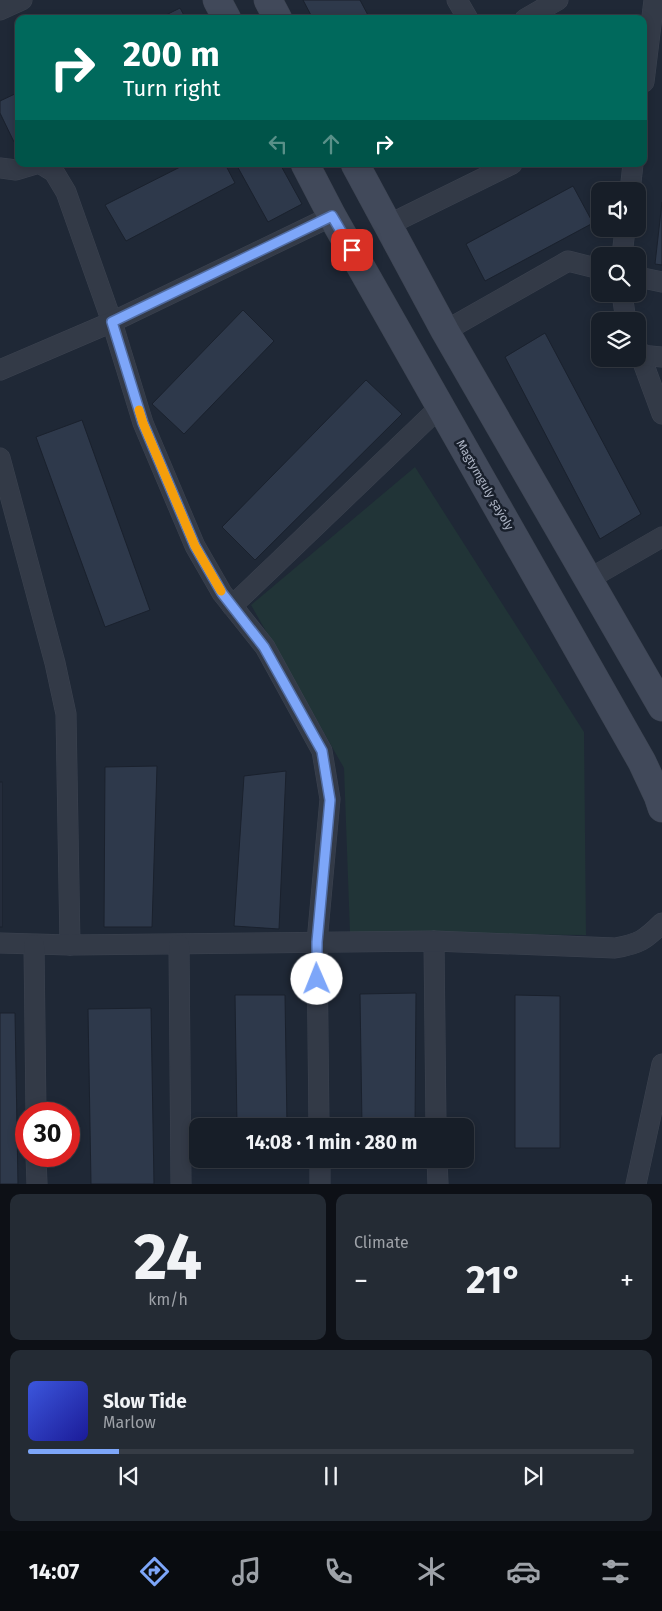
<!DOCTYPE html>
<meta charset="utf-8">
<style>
body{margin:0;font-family:"Fira Sans",sans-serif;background:#242b34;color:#f1f3f6;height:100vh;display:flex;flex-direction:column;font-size:19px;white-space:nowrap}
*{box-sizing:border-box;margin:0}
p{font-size:16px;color:#9ea2a8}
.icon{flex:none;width:28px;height:28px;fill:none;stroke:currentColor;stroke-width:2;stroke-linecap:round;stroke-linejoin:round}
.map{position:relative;height:1184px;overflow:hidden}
.drawer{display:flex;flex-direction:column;gap:10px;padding:10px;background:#0d1016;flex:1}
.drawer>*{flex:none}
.banner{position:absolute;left:15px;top:15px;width:632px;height:152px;border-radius:10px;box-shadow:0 2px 8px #0003,0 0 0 1px #363c45;background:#00695c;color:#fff;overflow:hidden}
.controls{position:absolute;left:591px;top:182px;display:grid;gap:10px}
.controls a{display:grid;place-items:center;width:55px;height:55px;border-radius:10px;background:#171e28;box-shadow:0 2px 8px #0003,0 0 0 1px #363c45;font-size:25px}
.speed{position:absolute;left:15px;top:1102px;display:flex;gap:10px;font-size:25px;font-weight:700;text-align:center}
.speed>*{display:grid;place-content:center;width:65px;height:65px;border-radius:50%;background:#171e28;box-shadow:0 2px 8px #0003,0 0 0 1px #363c45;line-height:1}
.speed .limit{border:8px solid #d22;background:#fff;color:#111}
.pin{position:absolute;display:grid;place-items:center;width:42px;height:42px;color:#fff;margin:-21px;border-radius:10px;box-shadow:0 2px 8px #0006}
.me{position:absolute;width:55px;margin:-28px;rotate:359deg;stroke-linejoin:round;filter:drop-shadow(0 0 4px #0008)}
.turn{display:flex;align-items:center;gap:18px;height:105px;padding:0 25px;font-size:22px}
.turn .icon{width:65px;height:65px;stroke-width:2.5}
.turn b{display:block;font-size:35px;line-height:42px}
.lanes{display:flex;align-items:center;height:48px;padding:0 25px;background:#0003;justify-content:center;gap:25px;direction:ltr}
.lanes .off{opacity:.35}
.big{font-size:38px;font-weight:700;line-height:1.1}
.drawer .widget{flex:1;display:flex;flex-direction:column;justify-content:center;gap:8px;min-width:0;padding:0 18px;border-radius:10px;background:#242b34}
.drawer .dial{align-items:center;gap:0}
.dial b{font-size:65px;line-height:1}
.song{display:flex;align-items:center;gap:15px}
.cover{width:60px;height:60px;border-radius:8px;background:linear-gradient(135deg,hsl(230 70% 55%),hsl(240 70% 35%))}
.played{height:5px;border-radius:2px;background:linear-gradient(90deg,#7da6f9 15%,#363c45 15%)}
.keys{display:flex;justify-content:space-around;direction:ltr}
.heat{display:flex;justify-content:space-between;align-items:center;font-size:28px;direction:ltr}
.drawer .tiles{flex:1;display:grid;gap:10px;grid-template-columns:1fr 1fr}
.widget:last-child{grid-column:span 2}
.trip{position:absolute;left:189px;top:1118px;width:285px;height:50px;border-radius:10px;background:#171e28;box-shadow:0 2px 8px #0003,0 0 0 1px #363c45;font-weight:700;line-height:50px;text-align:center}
.tabs{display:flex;height:80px;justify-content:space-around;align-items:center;background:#090c10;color:#9ea2a8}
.tabs .icon{width:35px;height:35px}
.tabs .current{color:#7da6f9}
.tabs b{font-size:22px;color:#f1f3f6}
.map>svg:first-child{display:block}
.green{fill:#213437}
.building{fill:#2e394b;stroke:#1a212d}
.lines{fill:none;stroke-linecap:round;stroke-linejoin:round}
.street-casing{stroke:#3c4350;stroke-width:21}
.secondary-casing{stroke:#3c4350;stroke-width:29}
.street{stroke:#333a47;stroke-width:20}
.secondary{stroke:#41495a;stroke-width:28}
.route-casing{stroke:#516ca2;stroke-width:12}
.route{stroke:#7da6f9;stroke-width:9}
.slow{stroke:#f59e0b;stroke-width:9}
.labels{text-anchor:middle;stroke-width:5;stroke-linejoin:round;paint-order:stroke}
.street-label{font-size:12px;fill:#adb4c4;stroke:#181f2b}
</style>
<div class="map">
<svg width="662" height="1184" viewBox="0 0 662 1184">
<rect width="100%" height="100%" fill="#1f2836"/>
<!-- green -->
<path class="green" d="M 415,467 L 584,732 L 586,935 L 350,933 L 344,768 L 251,605 Z"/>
<!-- building -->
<g class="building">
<path d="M 303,0 L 360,0 L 370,19 L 313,19 Z"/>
<path d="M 180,8 L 186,19 L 158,19 Z"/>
<path d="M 19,92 L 19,140 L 14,142 L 0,113 L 0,101 Z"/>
<path d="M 186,164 L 225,164 L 235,183 L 126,241 L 105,205 Z"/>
<path d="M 236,164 L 280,164 L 302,204 L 268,222 Z"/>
<path d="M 573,186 L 593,223 L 485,281 L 466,244 Z"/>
<path d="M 662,202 L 662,265 L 655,264 Z"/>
<path d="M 243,310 L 274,341 L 184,434 L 152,404 Z"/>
<path d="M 545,333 L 641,514 L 600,539 L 505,357 Z"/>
<path d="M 366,380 L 402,414 L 255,560 L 222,527 Z"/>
<path d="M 82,420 L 150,610 L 105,627 L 36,437 Z"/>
<path d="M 157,766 L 152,927 L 104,927 L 105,767 Z"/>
<path d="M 286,771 L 279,929 L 234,926 L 244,776 Z"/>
<rect x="0" y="782" width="2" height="145"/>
<path d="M 416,993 L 415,1126 L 362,1126 L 360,994 Z"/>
<path d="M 235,995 L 285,995 L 287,1126 L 237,1126 Z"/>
<path d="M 515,995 L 560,996 L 560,1148 L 515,1148 Z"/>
<path d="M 151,1008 L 154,1184 L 91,1184 L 88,1009 Z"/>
<path d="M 0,1013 L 15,1013 L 18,1184 L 0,1184 Z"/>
</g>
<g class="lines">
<defs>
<g id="street">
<path d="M 457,0 L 468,19"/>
<path d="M 0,10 L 22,0"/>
<path d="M 525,19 L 558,0"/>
<path d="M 644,82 L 654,0"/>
<path d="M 41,164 L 54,172 L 66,192 L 112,322 L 143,423 L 195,546 L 222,593 L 265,647 L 322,751 L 330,799 L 317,942 L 319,1126"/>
<path d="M 0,168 L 16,170 L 36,164"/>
<path d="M 630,191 L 633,164"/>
<path d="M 388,225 L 512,164"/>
<path d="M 622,256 L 625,229"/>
<path d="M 638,277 L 662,282"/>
<path d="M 622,294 L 625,314 L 627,321"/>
<path d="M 445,331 L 568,261 L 600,269"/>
<path d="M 638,349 L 662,414"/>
<path d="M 640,355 L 662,357"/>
<path d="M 0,370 L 112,322 L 332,216"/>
<path d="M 0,458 L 55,663 L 66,714 L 70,945"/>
<path d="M 589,579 L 662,537"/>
<path d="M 232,606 L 441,406"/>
<path d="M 434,941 L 436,1126"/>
<path d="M 0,943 L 70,945 L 434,941 L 615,948 C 639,944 645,940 662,923"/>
<path d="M 34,945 L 36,1114"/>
<path d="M 179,945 L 181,1184"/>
<path d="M 36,1156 L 37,1184"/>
<path d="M 320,1159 L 320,1184"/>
<path d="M 437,1159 L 438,1184"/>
<path d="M 636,1184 L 662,1064"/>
</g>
<g id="secondary">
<path d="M 217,0 L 227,19"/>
<path d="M 268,0 L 278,19"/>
<path d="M 305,164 L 332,216 L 642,762 L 658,796 L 662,808"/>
<path d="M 355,164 L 445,331 L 662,707"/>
</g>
</defs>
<!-- street casing -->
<use href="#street" class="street-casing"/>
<!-- secondary casing -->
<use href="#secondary" class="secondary-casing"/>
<!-- street -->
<use href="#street" class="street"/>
<!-- secondary -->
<use href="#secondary" class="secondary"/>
</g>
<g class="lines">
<defs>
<path id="route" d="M 317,979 L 317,942 L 330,800 L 322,751 L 264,647 L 222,593 L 195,546 L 143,423 L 112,322 L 332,216 L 352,250"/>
</defs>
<!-- route casing -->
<use href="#route" class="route-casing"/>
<!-- route -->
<use href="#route" class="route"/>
<!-- slow -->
<path class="slow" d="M 139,410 L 143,423 L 195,546 L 221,591"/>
</g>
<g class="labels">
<!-- street labels -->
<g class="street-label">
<text transform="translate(485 485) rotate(60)" y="4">Magtymguly şaýoly</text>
</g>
</g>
</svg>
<div class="controls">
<a><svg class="icon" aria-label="sound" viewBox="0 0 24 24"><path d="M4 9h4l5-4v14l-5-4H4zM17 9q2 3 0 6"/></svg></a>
<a><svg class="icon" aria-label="search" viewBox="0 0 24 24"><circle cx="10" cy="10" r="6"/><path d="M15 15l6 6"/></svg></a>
<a><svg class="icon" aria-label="layers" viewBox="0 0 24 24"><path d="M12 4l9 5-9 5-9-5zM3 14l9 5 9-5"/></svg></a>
</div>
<div class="speed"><div class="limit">30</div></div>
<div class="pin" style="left:352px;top:250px;background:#d93025"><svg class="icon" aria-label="arrive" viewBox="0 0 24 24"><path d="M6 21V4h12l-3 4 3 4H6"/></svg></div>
<svg class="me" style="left:317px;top:979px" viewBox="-20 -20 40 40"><circle r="19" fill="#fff"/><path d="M0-13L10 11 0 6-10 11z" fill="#7da6f9"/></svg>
<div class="trip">14:08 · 1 min · 280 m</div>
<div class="banner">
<div class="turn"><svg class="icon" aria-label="right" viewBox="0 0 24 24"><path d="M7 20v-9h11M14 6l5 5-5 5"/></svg><div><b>200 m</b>Turn right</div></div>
<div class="lanes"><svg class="icon off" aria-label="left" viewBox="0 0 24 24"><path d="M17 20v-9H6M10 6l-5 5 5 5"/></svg><svg class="icon off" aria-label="ahead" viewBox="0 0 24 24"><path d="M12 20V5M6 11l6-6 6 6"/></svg><svg class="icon" aria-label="right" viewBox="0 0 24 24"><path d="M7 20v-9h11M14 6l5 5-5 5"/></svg></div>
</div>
</div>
<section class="drawer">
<div class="tiles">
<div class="widget dial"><b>24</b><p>km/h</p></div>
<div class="widget"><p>Climate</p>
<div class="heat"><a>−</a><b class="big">21°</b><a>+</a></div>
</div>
<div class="widget">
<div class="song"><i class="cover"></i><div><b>Slow Tide</b><p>Marlow</p></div></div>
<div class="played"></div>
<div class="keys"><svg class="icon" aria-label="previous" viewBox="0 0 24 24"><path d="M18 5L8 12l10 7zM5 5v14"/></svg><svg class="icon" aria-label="pause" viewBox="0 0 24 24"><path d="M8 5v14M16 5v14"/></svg><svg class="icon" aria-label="next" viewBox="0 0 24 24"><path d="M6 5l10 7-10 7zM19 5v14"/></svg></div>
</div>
</div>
</section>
<nav class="tabs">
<b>14:07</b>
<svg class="icon current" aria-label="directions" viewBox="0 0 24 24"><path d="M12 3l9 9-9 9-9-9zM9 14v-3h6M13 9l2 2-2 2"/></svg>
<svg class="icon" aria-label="music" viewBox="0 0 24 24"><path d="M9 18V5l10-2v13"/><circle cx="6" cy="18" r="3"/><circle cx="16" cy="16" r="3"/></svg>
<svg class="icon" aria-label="phone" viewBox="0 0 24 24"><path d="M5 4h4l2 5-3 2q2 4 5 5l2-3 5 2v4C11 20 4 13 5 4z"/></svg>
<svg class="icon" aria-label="climate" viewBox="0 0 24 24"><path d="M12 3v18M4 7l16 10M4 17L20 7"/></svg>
<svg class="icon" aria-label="car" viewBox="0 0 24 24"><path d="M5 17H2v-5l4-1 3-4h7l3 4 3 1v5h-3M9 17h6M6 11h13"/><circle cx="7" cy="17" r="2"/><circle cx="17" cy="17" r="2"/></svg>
<svg class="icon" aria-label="filters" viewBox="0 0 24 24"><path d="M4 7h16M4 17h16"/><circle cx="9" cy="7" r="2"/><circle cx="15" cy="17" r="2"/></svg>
</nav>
